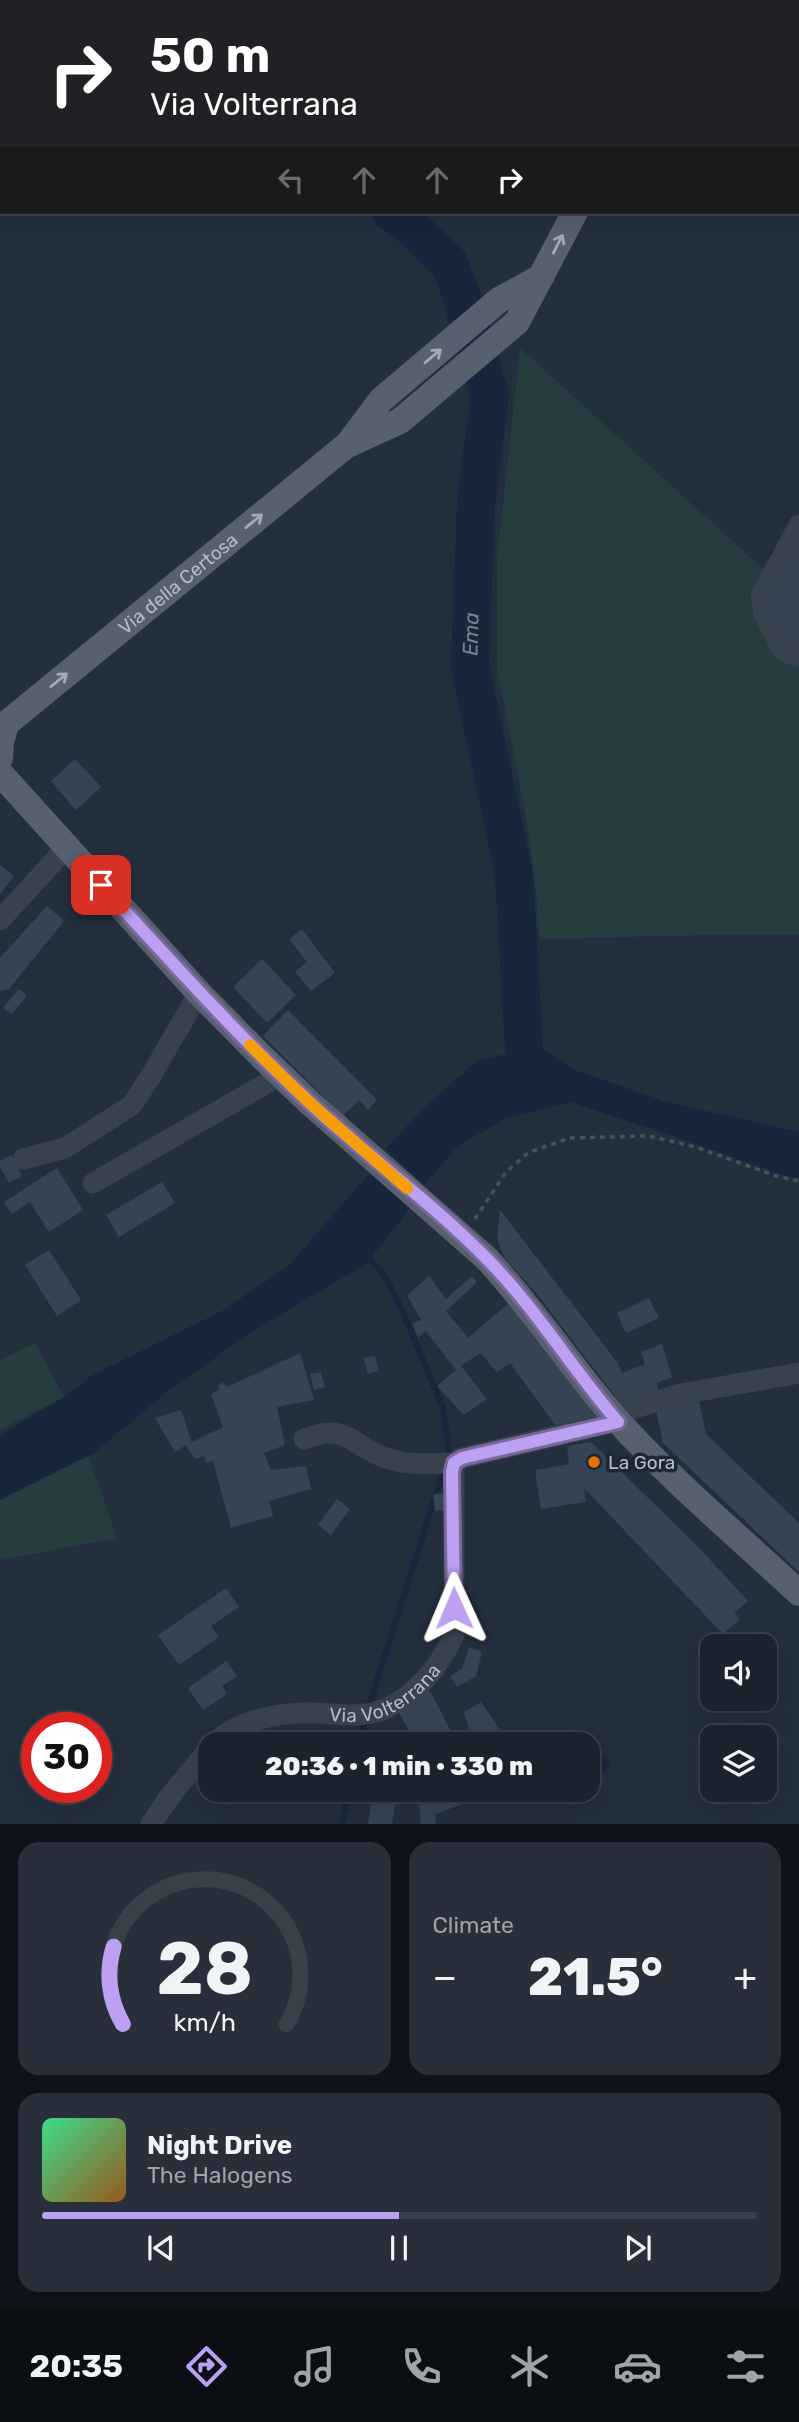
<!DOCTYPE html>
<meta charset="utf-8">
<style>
body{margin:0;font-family:Rubik,sans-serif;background:#282f3a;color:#f1f3f6;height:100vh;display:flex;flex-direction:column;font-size:26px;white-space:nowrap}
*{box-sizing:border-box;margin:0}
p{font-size:23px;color:#a0a4aa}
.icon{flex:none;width:38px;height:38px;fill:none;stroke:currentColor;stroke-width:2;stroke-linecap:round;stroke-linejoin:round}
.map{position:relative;height:1824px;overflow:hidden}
.details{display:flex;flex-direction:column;gap:18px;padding:18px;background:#0f1319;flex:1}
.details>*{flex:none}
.top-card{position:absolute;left:0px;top:0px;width:800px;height:214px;box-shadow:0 7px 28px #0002,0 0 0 2px #39404a;background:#202124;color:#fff;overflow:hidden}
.buttons{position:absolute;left:700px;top:1634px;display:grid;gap:14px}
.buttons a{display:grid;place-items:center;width:77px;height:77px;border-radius:14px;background:#1b232e;box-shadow:0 7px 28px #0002,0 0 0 2px #39404a;font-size:35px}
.speed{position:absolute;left:21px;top:1712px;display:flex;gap:14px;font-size:35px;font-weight:700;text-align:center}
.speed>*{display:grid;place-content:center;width:91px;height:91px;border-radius:50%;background:#1b232e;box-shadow:0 7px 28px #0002,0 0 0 2px #39404a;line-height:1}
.speed .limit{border:10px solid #d22;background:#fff;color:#111}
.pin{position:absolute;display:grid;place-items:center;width:60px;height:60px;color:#fff;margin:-30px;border-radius:14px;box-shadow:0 4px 10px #0006}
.me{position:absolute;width:77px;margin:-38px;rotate:359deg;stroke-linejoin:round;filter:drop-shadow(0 0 5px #0008)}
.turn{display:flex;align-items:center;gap:24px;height:147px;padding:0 35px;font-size:32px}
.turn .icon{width:91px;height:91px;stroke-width:2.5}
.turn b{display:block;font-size:49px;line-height:60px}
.lanes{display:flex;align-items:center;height:66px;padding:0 35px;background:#0003;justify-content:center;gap:35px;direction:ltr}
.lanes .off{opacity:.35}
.big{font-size:52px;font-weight:800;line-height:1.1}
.details .widget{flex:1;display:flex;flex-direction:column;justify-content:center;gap:10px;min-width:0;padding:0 24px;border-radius:21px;background:#282f3a}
.details .dial{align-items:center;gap:0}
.dial svg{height:182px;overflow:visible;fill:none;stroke:#39404a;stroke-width:7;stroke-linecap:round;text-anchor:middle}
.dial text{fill:#f1f3f6;stroke:none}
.song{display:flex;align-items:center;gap:21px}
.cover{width:84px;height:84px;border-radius:10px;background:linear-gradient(135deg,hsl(150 70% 55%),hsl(30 70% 35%))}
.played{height:7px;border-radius:4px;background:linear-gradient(90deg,#bca0f2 50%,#39404a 50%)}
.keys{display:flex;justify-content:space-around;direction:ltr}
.heat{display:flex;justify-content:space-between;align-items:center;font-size:38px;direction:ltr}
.details .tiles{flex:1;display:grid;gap:18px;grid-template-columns:1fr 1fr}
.widget:last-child{grid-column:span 2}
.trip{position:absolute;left:198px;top:1732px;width:402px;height:70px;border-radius:21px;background:#1b232e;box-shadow:0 7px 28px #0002,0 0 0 2px #39404a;font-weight:800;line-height:70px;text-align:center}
.menu{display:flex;height:112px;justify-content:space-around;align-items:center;background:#0b0e12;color:#a0a4aa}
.menu .icon{width:49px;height:49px}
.menu .on{color:#bca0f2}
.menu b{font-size:32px;color:#f1f3f6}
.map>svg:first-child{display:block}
.green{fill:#263c3f}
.water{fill:#17263c}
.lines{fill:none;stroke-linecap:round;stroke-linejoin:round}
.stream{stroke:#17263c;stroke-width:6}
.river{stroke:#17263c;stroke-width:38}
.building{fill:#364354}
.path{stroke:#3f5557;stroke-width:3.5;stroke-dasharray:5 5;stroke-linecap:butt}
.minor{stroke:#38414e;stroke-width:21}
.major{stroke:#56606e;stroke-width:26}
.oneway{stroke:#a1aab7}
.route-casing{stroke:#7a689d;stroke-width:18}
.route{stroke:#bca0f2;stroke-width:12}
.slow{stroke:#f59e0b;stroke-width:12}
.food-dot{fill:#e8710a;stroke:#1d2633;stroke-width:2.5}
.labels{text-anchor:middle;stroke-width:7;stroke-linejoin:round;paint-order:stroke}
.street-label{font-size:19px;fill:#b4bcc9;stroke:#1d2633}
.poi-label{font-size:19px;fill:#b4bcc9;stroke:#1d2633;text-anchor:start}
.water-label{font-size:21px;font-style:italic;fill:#6d86a8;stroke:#1d2633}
</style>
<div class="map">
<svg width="799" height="1824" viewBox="0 0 799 1824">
<rect width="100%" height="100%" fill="#242f3e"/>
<!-- green -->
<g class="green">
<path d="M 520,348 L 763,569 L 757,609 L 799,661 L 799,935 L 709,935 L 539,939 L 536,890 L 527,822 L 497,668 L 497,561 Z"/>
<path d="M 35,1343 L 64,1397 L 0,1430 L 0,1360 Z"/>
<path d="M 88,1455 L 117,1538 L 0,1560 L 0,1499 Z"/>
</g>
<!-- water -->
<g class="water">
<path d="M 537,1046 L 577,1071 L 664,1101 L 799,1132 L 799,1178 L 786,1176 L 677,1137 L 570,1102 L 506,1118 L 457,1147 L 424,1185 L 385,1149 L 428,1104 L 477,1061 Z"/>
<path d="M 370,1173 L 410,1208 L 367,1263 L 250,1333 L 166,1393 L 94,1453 L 0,1500 L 0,1435 L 64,1397 L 94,1374 L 222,1311 L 287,1267 Z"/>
<path d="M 596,1748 L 610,1766 L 588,1782 L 588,1754 Z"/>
</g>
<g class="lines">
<!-- stream -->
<g class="stream">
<path d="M 366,1255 L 385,1276 L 403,1312 L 443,1408 L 449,1453 L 447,1459"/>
<path d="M 368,1709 L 444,1469"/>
<path d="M 360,1745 L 365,1719"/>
<path d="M 342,1824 L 349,1790"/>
</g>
<!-- river -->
<g class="river">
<path d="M 17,0 L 20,2"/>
<path d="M 391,212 L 407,223 L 449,263 L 461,294 L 490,396 L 476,502 L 470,666 L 514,874 L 526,1084"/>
</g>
</g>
<!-- building -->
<g class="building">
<path d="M 799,536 L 799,656 L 784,650 L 765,600 Z"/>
<path d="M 75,759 L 101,787 L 76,810 L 51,781 Z"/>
<path d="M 0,865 L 14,876 L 0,894 Z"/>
<path d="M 47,906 L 64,921 L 9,989 L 0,991 L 0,958 Z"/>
<path d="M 302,929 L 335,973 L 311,991 L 295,972 L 307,962 L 289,939 Z"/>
<path d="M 262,959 L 296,995 L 267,1023 L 233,987 Z"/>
<path d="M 19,989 L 27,996 L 12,1014 L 3,1008 Z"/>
<path d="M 288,1010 L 377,1100 L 368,1110 L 359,1100 L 343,1116 L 263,1036 Z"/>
<path d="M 11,1155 L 22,1176 L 9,1183 L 0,1167 L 0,1161 Z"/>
<path d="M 57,1168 L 83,1210 L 49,1232 L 30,1202 L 12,1214 L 4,1202 Z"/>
<path d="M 162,1182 L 175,1203 L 119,1237 L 106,1215 Z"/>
<path d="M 500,1210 L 617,1362 L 622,1373 L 645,1364 L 641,1352 L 662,1344 L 672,1377 L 657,1383 L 660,1396 L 624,1408 L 537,1294 L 504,1257 L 497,1239 Z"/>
<path d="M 49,1250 L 81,1300 L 57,1316 L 25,1265 Z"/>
<path d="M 429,1276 L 446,1299 L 472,1276 L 477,1282 L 446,1311 L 468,1338 L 509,1303 L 599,1419 L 558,1429 L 510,1363 L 497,1372 L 480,1353 L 461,1366 L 487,1399 L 464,1415 L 437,1386 L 456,1370 L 426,1331 L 418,1338 L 412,1324 L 421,1320 L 407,1295 Z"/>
<path d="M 649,1298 L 659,1318 L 626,1333 L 617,1313 Z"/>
<path d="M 300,1353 L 314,1400 L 277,1407 L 285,1445 L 264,1453 L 271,1470 L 306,1466 L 311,1489 L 269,1501 L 273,1516 L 231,1528 L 213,1461 L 206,1462 L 204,1456 L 195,1459 L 186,1445 L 175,1452 L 155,1418 L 181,1410 L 192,1442 L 223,1427 L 211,1394 L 219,1390 L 218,1385 L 224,1382 L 227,1387 Z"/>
<path d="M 375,1356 L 379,1371 L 368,1374 L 364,1358 Z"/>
<path d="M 321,1372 L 325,1387 L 314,1390 L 310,1374 Z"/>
<path d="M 698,1396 L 706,1434 L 799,1523 L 799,1572 L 663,1443 L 655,1405 Z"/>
<path d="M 591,1442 L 698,1547 L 748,1601 L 734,1613 L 740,1619 L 723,1634 L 584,1488 L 586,1502 L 541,1509 L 535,1470 L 569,1464 L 567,1446 Z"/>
<path d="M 443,1493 L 445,1510 L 435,1511 L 433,1494 Z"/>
<path d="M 337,1499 L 350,1509 L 331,1535 L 318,1525 Z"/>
<path d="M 226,1588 L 239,1607 L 211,1626 L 219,1637 L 179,1665 L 158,1635 Z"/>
<path d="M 469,1647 L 482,1652 L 476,1676 L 457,1687 L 450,1676 L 462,1669 Z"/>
<path d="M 226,1661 L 237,1676 L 222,1686 L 227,1694 L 203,1710 L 188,1688 Z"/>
<path d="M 429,1689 L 458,1745 L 417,1745 L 396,1707 Z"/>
<path d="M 481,1702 L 510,1745 L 485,1745 L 469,1730 L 464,1712 Z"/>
<path d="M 373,1790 L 397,1790 L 392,1824 L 368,1824 Z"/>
<path d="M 432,1790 L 493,1790 L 494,1792 L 436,1814 L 435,1824 L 421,1824 L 418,1795 L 435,1795 Z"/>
</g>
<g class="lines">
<!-- path -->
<g class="path">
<path d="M 262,0 L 265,2"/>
<path d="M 798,161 L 799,162"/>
<path d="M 475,1219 L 506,1172 L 528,1153 L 569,1138 L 649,1136 L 696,1147 L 776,1176 L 799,1181"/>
</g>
<!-- minor -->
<g class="minor">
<path d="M 656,0 L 657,2"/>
<path d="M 798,116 L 799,116"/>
<path d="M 799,525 L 761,596 L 764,614 L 783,651 L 799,657"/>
<path d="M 0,920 L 67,847"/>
<path d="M 23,1159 L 65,1148 L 132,1105 L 152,1074 L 199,993"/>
<path d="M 93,1183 L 281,1075"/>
<path d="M 613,1415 L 676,1395 L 799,1373"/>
<path d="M 304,1439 C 351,1421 350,1448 389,1459 C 410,1465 432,1464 454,1463"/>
<path id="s1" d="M 213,1745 C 236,1720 280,1712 312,1713 C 333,1713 355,1718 376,1712 C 412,1701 439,1668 454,1635 L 454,1463 L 462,1458 L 618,1421"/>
<path d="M 151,1824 L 170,1796 L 210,1748"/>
</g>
<!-- major -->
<g class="major">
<path d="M 686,2 L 687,0"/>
<path d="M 350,444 L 400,421 L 517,322 L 575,212"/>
<path id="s2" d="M 0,725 L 6,724 L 348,444 L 381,400 L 499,300 L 541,277"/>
<path d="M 0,758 L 1,742 L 6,724"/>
<path d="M 0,773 L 199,993 L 261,1056 L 310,1103 L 486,1258 C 534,1309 571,1368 617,1420 C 673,1482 738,1536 799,1593"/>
</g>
</g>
<!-- one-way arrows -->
<defs><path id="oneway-shaft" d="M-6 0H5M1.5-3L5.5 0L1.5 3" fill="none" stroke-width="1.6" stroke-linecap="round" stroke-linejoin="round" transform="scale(1.75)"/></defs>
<g class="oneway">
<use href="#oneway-shaft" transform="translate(558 244) rotate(-63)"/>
<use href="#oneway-shaft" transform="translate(433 356) rotate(-40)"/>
<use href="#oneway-shaft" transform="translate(254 521) rotate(-39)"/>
<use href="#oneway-shaft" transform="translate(59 680) rotate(-39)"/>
</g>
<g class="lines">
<defs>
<path id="route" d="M 101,885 C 169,959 236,1034 310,1103 C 368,1157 434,1204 489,1261 C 537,1310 573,1370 618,1422 L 462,1458 L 454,1463 L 452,1472 L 454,1608"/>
</defs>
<!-- route casing -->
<use href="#route" class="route-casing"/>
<!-- route -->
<use href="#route" class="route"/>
<!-- slow -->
<path class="slow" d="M 250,1045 L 310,1103 L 407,1188"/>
</g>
<!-- markers -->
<circle class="food-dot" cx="594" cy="1462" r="7"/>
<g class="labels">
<!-- street labels -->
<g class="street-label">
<text dy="7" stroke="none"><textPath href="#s2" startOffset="228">Via della Certosa</textPath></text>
<text dy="7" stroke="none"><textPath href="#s1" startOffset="186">Via Volterrana</textPath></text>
</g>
<!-- poi labels -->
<g class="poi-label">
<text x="608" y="1469">La Gora</text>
</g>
<!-- water labels -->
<g class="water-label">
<text transform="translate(471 634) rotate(-88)" y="7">Ema</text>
</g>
</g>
</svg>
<div class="buttons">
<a><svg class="icon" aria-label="sound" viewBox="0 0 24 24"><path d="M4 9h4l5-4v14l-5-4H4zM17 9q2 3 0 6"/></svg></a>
<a><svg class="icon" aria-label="layers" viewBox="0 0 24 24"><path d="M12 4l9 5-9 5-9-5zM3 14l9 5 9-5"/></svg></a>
</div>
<div class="speed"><div class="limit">30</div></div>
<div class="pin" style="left:101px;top:885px;background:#d93025"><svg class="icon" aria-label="arrive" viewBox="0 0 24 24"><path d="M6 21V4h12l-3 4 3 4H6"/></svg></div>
<svg class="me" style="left:454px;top:1608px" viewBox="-20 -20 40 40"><path d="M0-17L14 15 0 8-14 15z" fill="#bca0f2" stroke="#fff" stroke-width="4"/></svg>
<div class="trip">20:36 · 1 min · 330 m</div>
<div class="top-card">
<div class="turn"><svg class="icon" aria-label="right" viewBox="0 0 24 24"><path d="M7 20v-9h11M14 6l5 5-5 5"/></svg><div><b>50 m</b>Via Volterrana</div></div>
<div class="lanes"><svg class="icon off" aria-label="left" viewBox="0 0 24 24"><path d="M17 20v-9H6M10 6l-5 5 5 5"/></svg><svg class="icon off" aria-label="ahead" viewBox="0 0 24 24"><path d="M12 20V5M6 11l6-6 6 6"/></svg><svg class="icon off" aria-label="ahead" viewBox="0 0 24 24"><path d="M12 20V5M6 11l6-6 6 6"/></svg><svg class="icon" aria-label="right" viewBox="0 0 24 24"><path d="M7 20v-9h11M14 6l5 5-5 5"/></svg></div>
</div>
</div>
<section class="details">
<div class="tiles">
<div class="widget dial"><svg viewBox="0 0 100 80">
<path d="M14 69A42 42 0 1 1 86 69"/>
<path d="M14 69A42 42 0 0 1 10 35" stroke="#bca0f2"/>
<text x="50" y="56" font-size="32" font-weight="700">28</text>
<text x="50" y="72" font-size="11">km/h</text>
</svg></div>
<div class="widget"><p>Climate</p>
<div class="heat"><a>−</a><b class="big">21.5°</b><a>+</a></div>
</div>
<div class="widget">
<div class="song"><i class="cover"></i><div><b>Night Drive</b><p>The Halogens</p></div></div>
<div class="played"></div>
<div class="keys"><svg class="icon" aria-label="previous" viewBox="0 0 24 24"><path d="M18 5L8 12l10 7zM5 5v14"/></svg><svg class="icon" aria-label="pause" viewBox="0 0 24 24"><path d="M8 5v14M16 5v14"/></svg><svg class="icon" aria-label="next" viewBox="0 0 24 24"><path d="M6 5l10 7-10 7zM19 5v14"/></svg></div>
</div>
</div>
</section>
<nav class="menu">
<b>20:35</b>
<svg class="icon on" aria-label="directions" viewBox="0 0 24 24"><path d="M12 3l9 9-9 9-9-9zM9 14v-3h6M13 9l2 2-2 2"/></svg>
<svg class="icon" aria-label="music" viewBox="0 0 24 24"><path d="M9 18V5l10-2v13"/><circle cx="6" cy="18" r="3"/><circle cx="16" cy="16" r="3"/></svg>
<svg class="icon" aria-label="phone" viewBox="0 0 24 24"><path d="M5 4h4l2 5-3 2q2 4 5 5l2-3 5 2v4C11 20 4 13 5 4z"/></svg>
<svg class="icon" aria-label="climate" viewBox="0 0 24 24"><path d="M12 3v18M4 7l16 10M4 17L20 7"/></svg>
<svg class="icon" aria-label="car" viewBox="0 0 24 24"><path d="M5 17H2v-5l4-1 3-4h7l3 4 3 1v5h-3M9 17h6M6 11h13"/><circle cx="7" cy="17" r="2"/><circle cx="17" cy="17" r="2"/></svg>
<svg class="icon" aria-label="filters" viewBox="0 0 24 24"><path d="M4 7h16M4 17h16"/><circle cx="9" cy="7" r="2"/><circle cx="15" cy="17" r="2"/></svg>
</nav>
